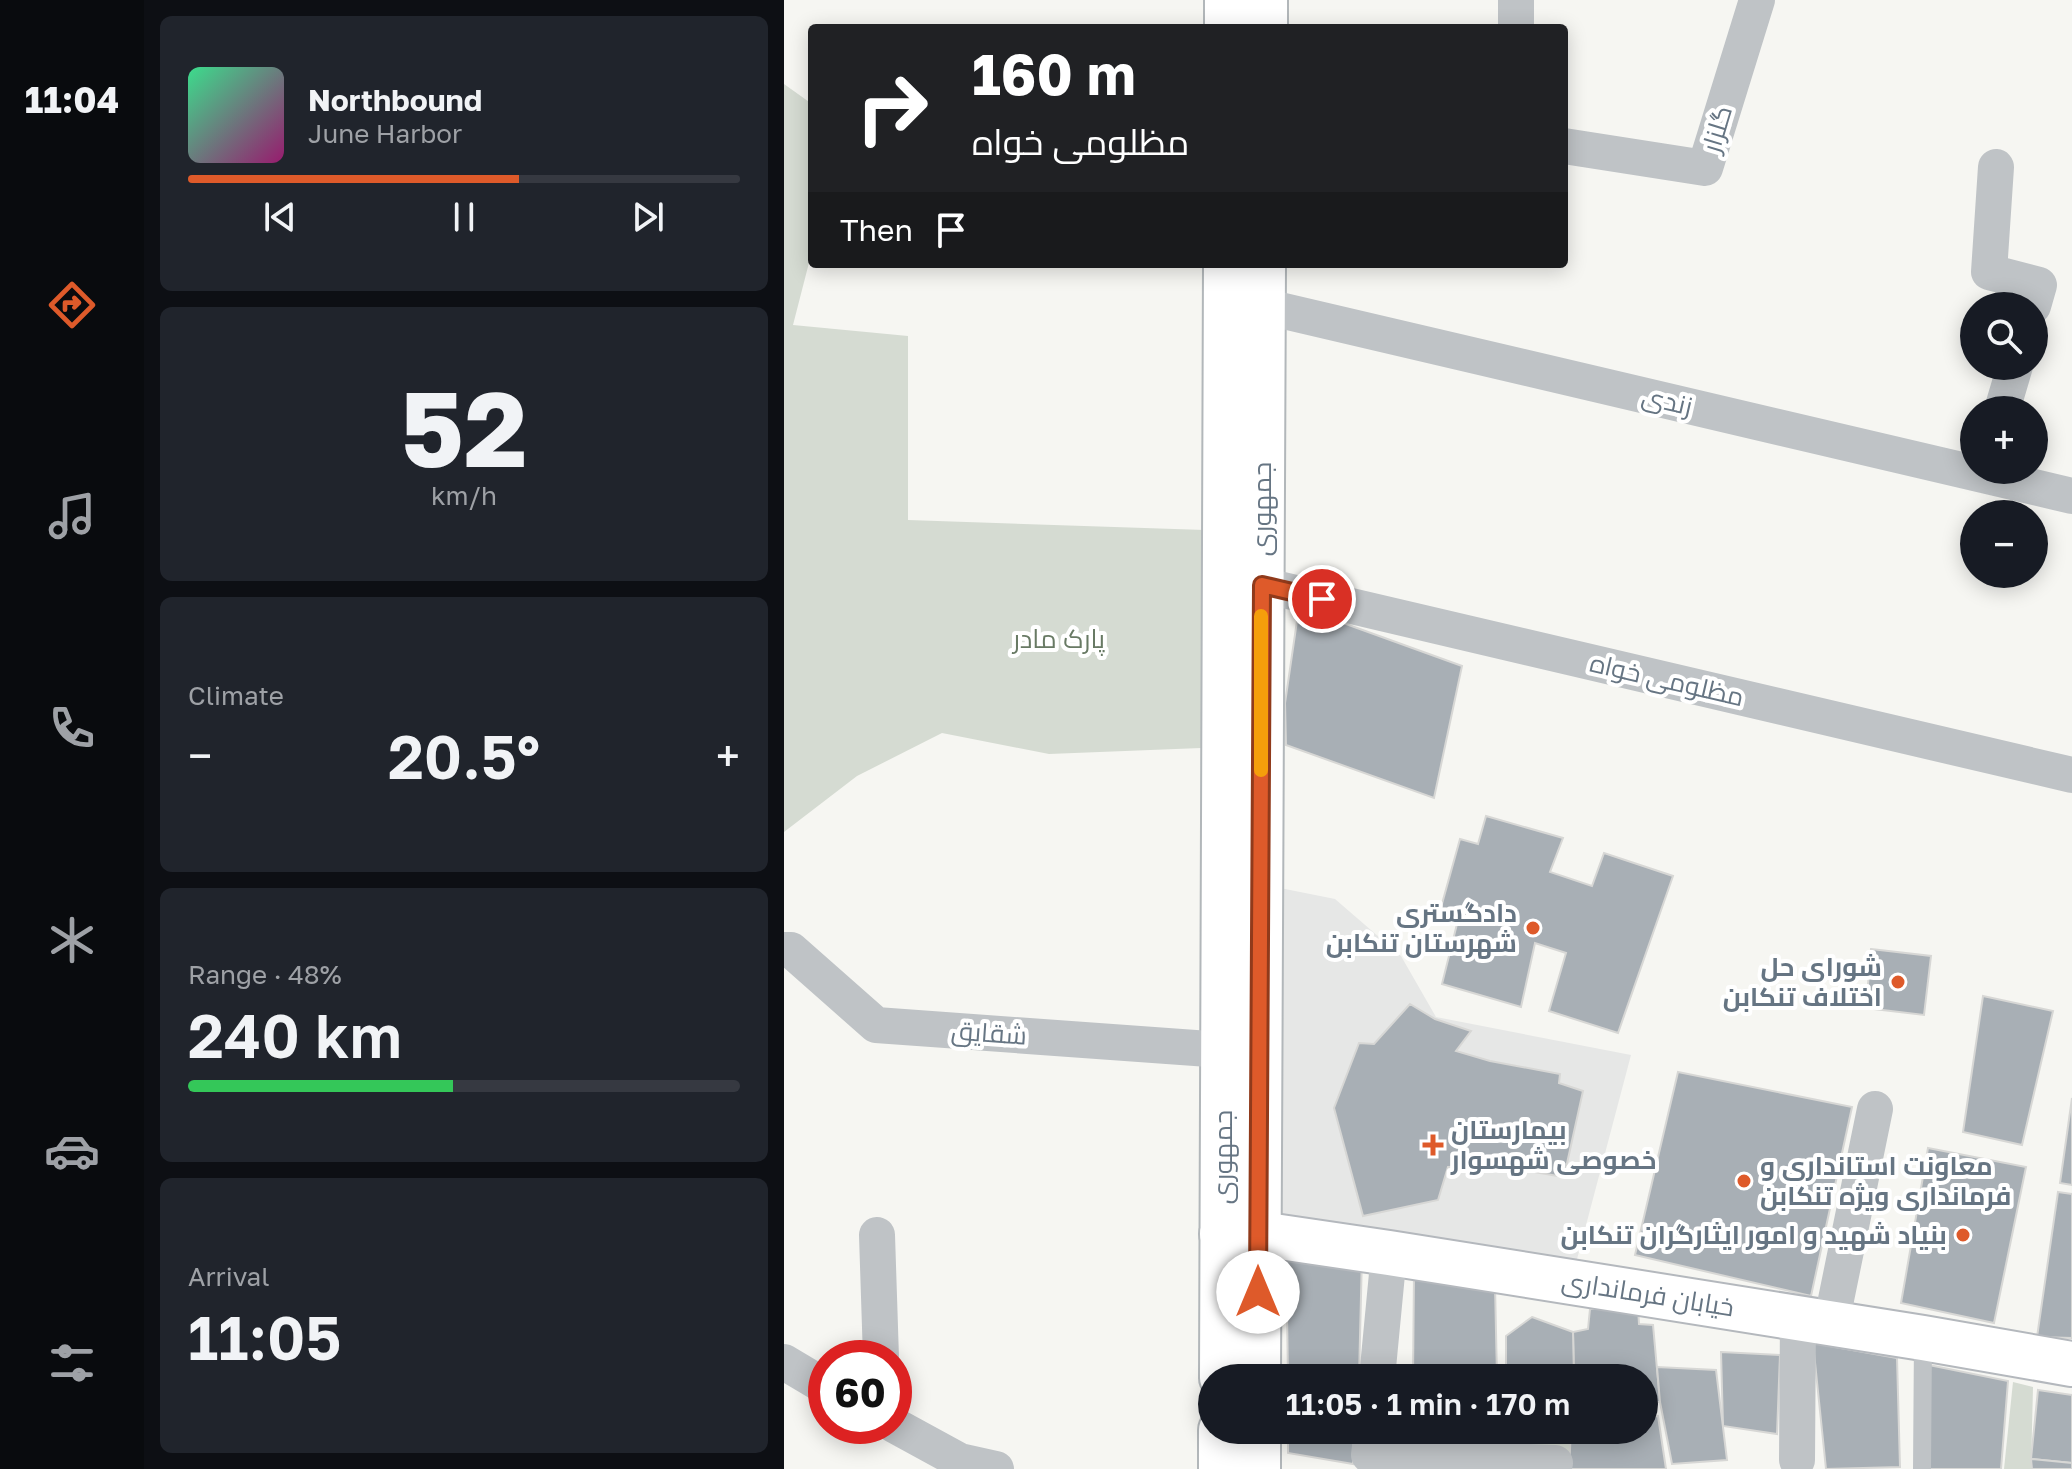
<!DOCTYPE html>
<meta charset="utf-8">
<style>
body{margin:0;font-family:"Golos Text",Cairo,sans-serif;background:#20242c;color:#f1f3f6;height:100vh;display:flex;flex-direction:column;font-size:30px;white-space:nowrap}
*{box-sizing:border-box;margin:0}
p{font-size:26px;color:#9ea1a6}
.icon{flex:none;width:44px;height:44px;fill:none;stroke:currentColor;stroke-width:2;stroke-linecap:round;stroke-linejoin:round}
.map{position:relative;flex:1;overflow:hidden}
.drawer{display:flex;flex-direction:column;gap:16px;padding:16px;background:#0d0f14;width:640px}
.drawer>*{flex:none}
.hud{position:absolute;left:24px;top:24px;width:760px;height:244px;border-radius:8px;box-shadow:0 4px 20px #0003;background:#202124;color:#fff;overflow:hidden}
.fabs{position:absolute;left:1176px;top:292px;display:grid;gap:16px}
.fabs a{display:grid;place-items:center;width:88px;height:88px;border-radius:50%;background:#171b24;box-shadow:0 4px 20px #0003;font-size:40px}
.speed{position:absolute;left:24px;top:1340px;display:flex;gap:16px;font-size:40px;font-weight:700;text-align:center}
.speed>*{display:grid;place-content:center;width:104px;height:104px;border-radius:50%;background:#171b24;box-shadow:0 4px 20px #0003;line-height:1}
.speed .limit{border:12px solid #d22;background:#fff;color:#111}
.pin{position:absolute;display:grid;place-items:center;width:68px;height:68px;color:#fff;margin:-34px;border:4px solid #fff;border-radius:50%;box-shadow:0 2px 8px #0007}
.me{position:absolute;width:88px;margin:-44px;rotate:0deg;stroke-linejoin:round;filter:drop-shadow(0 0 6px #0008)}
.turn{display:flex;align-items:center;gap:28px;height:168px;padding:0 32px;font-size:36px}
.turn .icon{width:104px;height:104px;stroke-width:2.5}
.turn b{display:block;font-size:56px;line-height:68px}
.then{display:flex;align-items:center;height:76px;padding:0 32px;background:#0003;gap:16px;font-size:30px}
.big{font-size:60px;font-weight:600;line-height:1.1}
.drawer .card{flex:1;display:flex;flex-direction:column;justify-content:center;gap:12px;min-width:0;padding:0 28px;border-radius:12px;background:#20242c}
.drawer .dial{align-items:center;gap:0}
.dial b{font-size:104px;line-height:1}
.song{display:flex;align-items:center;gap:24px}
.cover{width:96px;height:96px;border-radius:12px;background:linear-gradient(135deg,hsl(150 70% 55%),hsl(320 70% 35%))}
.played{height:8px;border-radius:4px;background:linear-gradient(90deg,#de5a2a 60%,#363941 60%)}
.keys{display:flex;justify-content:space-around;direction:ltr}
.heat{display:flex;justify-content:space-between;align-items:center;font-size:44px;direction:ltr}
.charge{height:12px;border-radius:6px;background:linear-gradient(90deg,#34c759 48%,#363941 0)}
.trip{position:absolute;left:414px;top:1364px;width:460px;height:80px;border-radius:40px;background:#171b24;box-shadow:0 4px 20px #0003;font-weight:600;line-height:80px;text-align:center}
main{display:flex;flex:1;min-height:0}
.tab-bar{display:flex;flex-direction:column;width:144px;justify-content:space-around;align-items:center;background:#090b0e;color:#9ea1a6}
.tab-bar .icon{width:56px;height:56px}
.tab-bar .current{color:#de5a2a}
.tab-bar b{font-size:36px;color:#f1f3f6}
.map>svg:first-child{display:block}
.built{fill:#e6e7e6}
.green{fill:#d5dbd2}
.building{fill:#a8afb5;stroke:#d7d7d5;stroke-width:2}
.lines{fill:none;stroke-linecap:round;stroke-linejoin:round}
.secondary-casing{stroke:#b4b8bd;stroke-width:48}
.primary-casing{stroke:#b2b7ba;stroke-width:48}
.lane{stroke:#bfc3c6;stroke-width:18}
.street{stroke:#bfc3c6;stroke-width:36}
.secondary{stroke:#fff;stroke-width:44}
.primary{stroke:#fff;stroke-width:44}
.route-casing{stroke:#903a1b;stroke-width:20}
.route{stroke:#de5a2a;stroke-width:14}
.slow{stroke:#f59e0b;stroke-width:14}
.poi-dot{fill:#de5a2a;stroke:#fff;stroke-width:3}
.labels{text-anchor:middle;stroke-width:8;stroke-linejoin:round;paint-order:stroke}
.street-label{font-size:26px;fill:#667583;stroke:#fff}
.park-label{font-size:26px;fill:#687a64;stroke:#fff}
.poi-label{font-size:26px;font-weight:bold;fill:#667583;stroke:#fff;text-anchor:end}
</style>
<main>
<nav class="tab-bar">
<b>11:04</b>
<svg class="icon current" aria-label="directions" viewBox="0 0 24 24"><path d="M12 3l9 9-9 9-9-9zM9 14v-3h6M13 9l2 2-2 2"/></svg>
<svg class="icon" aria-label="music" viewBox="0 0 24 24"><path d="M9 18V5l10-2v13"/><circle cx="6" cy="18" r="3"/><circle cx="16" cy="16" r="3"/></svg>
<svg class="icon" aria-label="phone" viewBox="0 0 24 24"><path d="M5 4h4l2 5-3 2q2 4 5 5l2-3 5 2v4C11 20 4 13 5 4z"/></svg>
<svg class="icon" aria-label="climate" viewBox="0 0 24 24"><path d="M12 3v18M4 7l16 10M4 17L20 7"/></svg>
<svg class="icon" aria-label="car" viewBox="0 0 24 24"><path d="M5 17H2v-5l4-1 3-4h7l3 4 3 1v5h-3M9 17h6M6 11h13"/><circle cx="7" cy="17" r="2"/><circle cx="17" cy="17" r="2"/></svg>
<svg class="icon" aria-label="filters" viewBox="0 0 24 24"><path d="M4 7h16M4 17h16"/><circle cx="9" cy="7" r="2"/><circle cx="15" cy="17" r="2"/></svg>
</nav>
<section class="drawer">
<div class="card">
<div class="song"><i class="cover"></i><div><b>Northbound</b><p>June Harbor</p></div></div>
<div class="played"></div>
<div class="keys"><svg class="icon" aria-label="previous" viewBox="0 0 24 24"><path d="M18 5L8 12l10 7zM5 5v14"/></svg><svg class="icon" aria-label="pause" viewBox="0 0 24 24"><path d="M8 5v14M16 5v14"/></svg><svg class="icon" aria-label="next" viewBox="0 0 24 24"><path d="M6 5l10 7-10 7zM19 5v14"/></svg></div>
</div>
<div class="card dial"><b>52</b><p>km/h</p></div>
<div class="card"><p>Climate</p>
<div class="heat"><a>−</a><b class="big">20.5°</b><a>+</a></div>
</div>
<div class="card"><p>Range · 48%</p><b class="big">240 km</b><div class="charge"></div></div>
<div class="card"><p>Arrival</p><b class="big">11:05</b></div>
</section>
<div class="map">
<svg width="1288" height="1469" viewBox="0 0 1288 1469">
<rect width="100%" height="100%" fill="#f6f6f2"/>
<!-- built -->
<path class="built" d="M 476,884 L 551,899 L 617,956 L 652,1017 L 847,1055 L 792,1263 L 475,1234 Z"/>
<!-- green -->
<g class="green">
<path d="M 0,84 L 28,104 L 28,251 L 9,325 L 124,336 L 124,520 L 421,530 L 417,748 L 265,754 L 158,733 L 73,776 L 0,832 Z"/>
<path d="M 1229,1382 L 1249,1387 L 1247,1469 L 1220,1469 Z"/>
<path d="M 594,1430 L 787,1430 L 785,1469 L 593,1469 Z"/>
</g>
<!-- building -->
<g class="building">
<path d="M 515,607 L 678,666 L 650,798 L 502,745 L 501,703 Z"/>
<path d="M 702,816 L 779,838 L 766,872 L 808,886 L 820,853 L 889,876 L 834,1033 L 765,1011 L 782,953 L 751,943 L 737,1007 L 658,984 L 675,916 L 656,911 L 676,839 L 694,844 Z"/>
<path d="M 1087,949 L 1147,956 L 1140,1015 L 1082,1008 Z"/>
<path d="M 1199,996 L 1269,1011 L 1238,1145 L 1179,1132 Z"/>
<path d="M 626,1004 L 651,1019 L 687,1031 L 672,1051 L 706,1061 L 776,1074 L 775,1083 L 799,1091 L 780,1177 L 708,1165 L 664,1167 L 654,1200 L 579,1216 L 550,1108 L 575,1043 L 590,1044 Z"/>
<path d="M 894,1072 L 1068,1107 L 1027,1296 L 851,1255 Z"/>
<path d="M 1288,1098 L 1288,1185 L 1276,1183 Z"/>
<path d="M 1144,1148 L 1242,1167 L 1210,1323 L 1117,1303 Z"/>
<path d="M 1274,1192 L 1288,1194 L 1288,1338 L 1253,1337 Z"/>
<path d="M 502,1245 L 578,1255 L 575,1378 L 504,1378 Z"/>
<path d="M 630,1273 L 711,1285 L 713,1378 L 629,1378 Z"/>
<path d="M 854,1308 L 855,1324 L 869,1325 L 876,1402 L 860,1402 L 860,1378 L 790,1378 L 789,1332 L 804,1329 L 806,1309 Z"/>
<path d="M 748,1317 L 789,1332 L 790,1378 L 722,1378 L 722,1336 Z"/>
<path d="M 1029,1343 L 1113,1358 L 1116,1467 L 1042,1469 Z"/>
<path d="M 937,1352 L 996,1355 L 993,1434 L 939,1426 Z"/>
<path d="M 1145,1365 L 1224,1381 L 1217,1469 L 1141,1469 Z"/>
<path d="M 873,1367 L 932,1370 L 943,1460 L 888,1464 L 876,1402 Z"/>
<path d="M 1254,1390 L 1288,1395 L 1288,1463 L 1247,1459 Z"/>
<path d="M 874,1416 L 882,1469 L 785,1469 L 787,1430 L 860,1430 L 860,1418 Z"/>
<path d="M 504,1430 L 570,1430 L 569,1464 L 504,1453 Z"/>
<path d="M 1247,1459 L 1288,1463 L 1288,1469 L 1248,1469 Z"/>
</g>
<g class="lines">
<defs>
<path id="secondary" d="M 438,1234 L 475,1234 L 605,1253 L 1139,1338 L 1288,1364"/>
<g id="primary">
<path d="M 443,28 L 443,0"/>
<path d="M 481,28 L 481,0"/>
<path d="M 438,1378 L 442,264"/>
<path d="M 474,1378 L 479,264"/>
<path d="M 437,1469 L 437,1430"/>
<path d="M 474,1469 L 474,1430"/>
</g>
</defs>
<!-- secondary casing -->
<use href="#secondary" class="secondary-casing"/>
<!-- primary casing -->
<use href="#primary" class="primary-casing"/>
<!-- lane -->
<path class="lane" d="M 1138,1469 L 1139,1338"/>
<!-- street -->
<g class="street">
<path d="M 732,0 L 732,28"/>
<path d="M 780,146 L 921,168 L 973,0"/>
<path d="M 1212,167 L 1205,272 L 1255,285 L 1249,306"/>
<path d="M 479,306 L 1288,496"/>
<path d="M 1218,410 L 1231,366"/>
<path d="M 478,585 L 1288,775"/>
<path d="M 0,950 L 7,950 L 92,1025 L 439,1050"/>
<path d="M 93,1235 L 97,1358"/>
<path d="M 1047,1324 L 1091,1109"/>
<path d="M 0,1362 L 42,1387"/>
<path d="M 593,1378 L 605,1253"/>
<path d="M 110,1425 L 176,1461 L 212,1469"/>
<path d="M 588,1430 L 585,1455 L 771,1463"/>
<path d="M 1013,1460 L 1014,1318"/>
</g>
<!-- secondary -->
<use href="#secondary" class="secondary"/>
<!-- primary -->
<use href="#primary" class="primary"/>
</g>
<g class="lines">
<defs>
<path id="route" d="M 474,1292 L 478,585 L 538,599"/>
</defs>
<!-- route casing -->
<use href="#route" class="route-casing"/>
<!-- route -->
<use href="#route" class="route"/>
<!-- slow -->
<path class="slow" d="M 477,770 L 477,616"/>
</g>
<!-- markers -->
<g class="poi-dot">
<circle cx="749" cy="928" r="8"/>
<circle cx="1114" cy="982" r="8"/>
<path d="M645 1133h8v8h8v8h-8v8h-8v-8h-8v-8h8z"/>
<circle cx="960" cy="1181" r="8"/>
<circle cx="1179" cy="1235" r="8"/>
</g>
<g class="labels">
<!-- street labels -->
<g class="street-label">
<text transform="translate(933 129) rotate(-73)" y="9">گلزار</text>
<text transform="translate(883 401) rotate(13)" y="9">زندی</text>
<text transform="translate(478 509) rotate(-90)" y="9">جمهوری</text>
<text transform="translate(883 680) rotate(13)" y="9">مظلومی خواه</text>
<text transform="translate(205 1033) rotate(4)" y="9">شقایق</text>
<text transform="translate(439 1157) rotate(-90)" y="9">جمهوری</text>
<text transform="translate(864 1294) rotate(9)" y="9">خیابان فرمانداری</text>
</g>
<!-- park labels -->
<g class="park-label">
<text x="275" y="648">پارک مادر</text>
</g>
<!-- poi labels -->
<g class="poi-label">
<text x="733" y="922">دادگستری<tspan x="733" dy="30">شهرستان تنکابن</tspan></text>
<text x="1098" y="976">شورای حل<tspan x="1098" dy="30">اختلاف تنکابن</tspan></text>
<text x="667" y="1139" text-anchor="start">بیمارستان<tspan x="667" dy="30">خصوصی شهسوار</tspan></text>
<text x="976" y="1175" text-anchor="start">معاونت استانداری و<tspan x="976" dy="30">فرمانداری ویژه تنکابن</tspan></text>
<text x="1163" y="1244">بنیاد شهید و امور ایثارگران تنکابن</text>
</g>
</g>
</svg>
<div class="fabs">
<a><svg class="icon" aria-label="search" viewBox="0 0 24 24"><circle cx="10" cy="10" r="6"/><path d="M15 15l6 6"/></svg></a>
<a>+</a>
<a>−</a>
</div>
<div class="speed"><div class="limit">60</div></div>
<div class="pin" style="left:538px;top:599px;background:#d93025"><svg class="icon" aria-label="arrive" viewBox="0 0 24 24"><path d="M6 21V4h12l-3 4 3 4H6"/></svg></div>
<svg class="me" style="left:474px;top:1292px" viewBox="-20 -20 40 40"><circle r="19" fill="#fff"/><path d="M0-13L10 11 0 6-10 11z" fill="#de5a2a"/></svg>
<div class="trip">11:05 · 1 min · 170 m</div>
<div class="hud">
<div class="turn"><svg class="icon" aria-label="right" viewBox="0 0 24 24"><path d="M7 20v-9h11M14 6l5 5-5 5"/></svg><div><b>160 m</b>مظلومی خواه</div></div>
<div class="then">Then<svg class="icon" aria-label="arrive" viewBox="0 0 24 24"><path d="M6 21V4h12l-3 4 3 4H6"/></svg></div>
</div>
</div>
</main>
